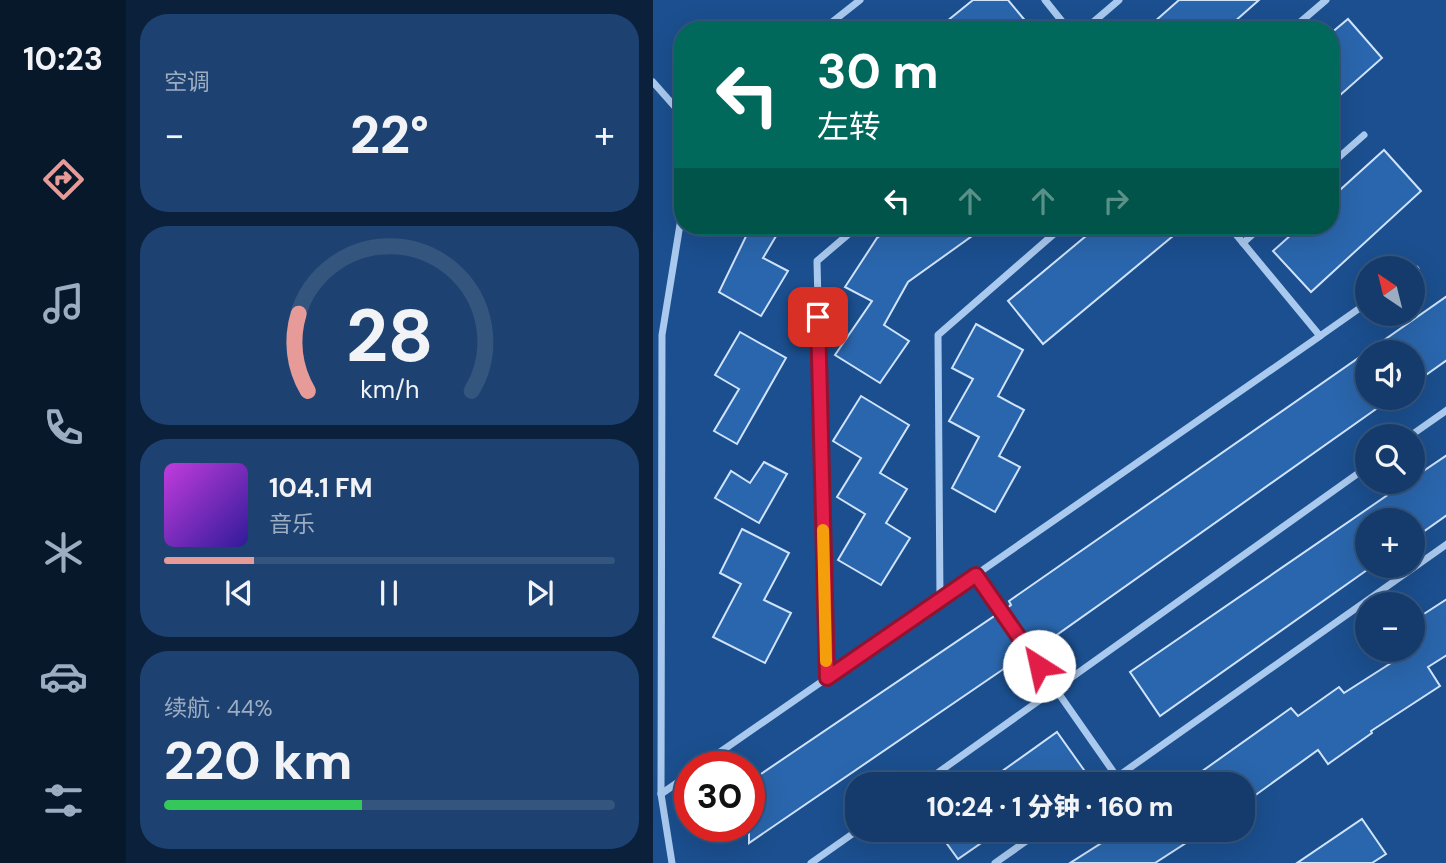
<!DOCTYPE html>
<html lang="zh">
<meta charset="utf-8">
<style>
body{margin:0;font-family:"DM Sans","Noto Sans SC",sans-serif;background:#1d4271;color:#f1f3f6;height:100vh;display:flex;flex-direction:column;font-size:26px;white-space:nowrap}
*{box-sizing:border-box;margin:0}
p{font-size:23px;color:#9dadc1}
.icon{flex:none;width:38px;height:38px;fill:none;stroke:currentColor;stroke-width:2;stroke-linecap:round;stroke-linejoin:round}
.map{position:relative;flex:1;overflow:hidden}
.side{display:flex;flex-direction:column;gap:14px;padding:14px;background:#0b203b;width:527px}
.side>*{flex:none}
.banner{position:absolute;left:21px;top:21px;width:665px;height:214px;border-radius:28px;box-shadow:0 7px 28px #0002,0 0 0 2px #33557e;background:#00695c;color:#fff;overflow:hidden}
.needle{width:46px;rotate:325deg}
.fabs{position:absolute;left:702px;top:256px;display:grid;gap:14px}
.fabs a{display:grid;place-items:center;width:70px;height:70px;border-radius:50%;background:#143b6b;box-shadow:0 7px 28px #0002,0 0 0 2px #33557e;font-size:35px}
.speed{position:absolute;left:21px;top:751px;display:flex;gap:14px;font-size:35px;font-weight:700;text-align:center}
.speed>*{display:grid;place-content:center;width:91px;height:91px;border-radius:50%;background:#143b6b;box-shadow:0 7px 28px #0002,0 0 0 2px #33557e;line-height:1}
.speed .limit{border:10px solid #d22;background:#fff;color:#111}
.pin{position:absolute;display:grid;place-items:center;width:60px;height:60px;color:#fff;margin:-30px;border-radius:14px;box-shadow:0 4px 10px #0006}
.me{position:absolute;width:77px;margin:-38px;rotate:325deg;stroke-linejoin:round;filter:drop-shadow(0 0 5px #0008)}
.turn{display:flex;align-items:center;gap:24px;height:147px;padding:0 28px;font-size:32px}
.turn .icon{width:91px;height:91px;stroke-width:2.5}
.turn b{display:block;font-size:49px;line-height:60px}
.lanes{display:flex;align-items:center;height:66px;padding:0 28px;background:#0003;justify-content:center;gap:35px;direction:ltr}
.lanes .off{opacity:.35}
.big{font-size:52px;font-weight:800;line-height:1.1}
.side .tile{flex:1;display:flex;flex-direction:column;justify-content:center;gap:10px;min-width:0;padding:0 24px;border-radius:28px;background:#1d4271}
.side .dial{align-items:center;gap:0}
.dial svg{height:182px;overflow:visible;fill:none;stroke:#33557e;stroke-width:7;stroke-linecap:round;text-anchor:middle}
.dial text{fill:#f1f3f6;stroke:none}
.song{display:flex;align-items:center;gap:21px}
.cover{width:84px;height:84px;border-radius:10px;background:linear-gradient(135deg,hsl(290 70% 55%),hsl(250 70% 35%))}
.played{height:7px;border-radius:4px;background:linear-gradient(90deg,#e69b98 20%,#33557e 20%)}
.keys{display:flex;justify-content:space-around;direction:ltr}
.heat{display:flex;justify-content:space-between;align-items:center;font-size:38px;direction:ltr}
.charge{height:10px;border-radius:5px;background:linear-gradient(90deg,#34c759 44%,#33557e 0)}
.trip{position:absolute;left:192px;top:772px;width:410px;height:70px;border-radius:28px;background:#143b6b;box-shadow:0 7px 28px #0002,0 0 0 2px #33557e;font-weight:800;line-height:70px;text-align:center}
main{display:flex;flex:1;min-height:0}
.menu{display:flex;flex-direction:column;width:126px;justify-content:space-around;align-items:center;background:#08182b;color:#9dadc1}
.menu .icon{width:49px;height:49px}
.menu .on{color:#e69b98}
.menu b{font-size:32px;color:#f1f3f6}
.map>svg:first-child{display:block}
.building{fill:#2a66ad;stroke:#cfe3fa;stroke-width:2}
.lines{fill:none;stroke-linecap:round;stroke-linejoin:round}
.minor{stroke:#a9c9ee;stroke-width:7}
.route-casing{stroke:#92132f;stroke-width:18}
.route{stroke:#e11d48;stroke-width:12}
.slow{stroke:#f59e0b;stroke-width:12}
</style>
<main>
<nav class="menu">
<b>10:23</b>
<svg class="icon on" aria-label="directions" viewBox="0 0 24 24"><path d="M12 3l9 9-9 9-9-9zM9 14v-3h6M13 9l2 2-2 2"/></svg>
<svg class="icon" aria-label="music" viewBox="0 0 24 24"><path d="M9 18V5l10-2v13"/><circle cx="6" cy="18" r="3"/><circle cx="16" cy="16" r="3"/></svg>
<svg class="icon" aria-label="phone" viewBox="0 0 24 24"><path d="M5 4h4l2 5-3 2q2 4 5 5l2-3 5 2v4C11 20 4 13 5 4z"/></svg>
<svg class="icon" aria-label="climate" viewBox="0 0 24 24"><path d="M12 3v18M4 7l16 10M4 17L20 7"/></svg>
<svg class="icon" aria-label="car" viewBox="0 0 24 24"><path d="M5 17H2v-5l4-1 3-4h7l3 4 3 1v5h-3M9 17h6M6 11h13"/><circle cx="7" cy="17" r="2"/><circle cx="17" cy="17" r="2"/></svg>
<svg class="icon" aria-label="filters" viewBox="0 0 24 24"><path d="M4 7h16M4 17h16"/><circle cx="9" cy="7" r="2"/><circle cx="15" cy="17" r="2"/></svg>
</nav>
<section class="side">
<div class="tile"><p>空调</p>
<div class="heat"><a>−</a><b class="big">22°</b><a>+</a></div>
</div>
<div class="tile dial"><svg viewBox="0 0 100 80">
<path d="M14 69A42 42 0 1 1 86 69"/>
<path d="M14 69A42 42 0 0 1 10 35" stroke="#e69b98"/>
<text x="50" y="56" font-size="32" font-weight="700">28</text>
<text x="50" y="72" font-size="11">km/h</text>
</svg></div>
<div class="tile">
<div class="song"><i class="cover"></i><div><b>104.1 FM</b><p>音乐</p></div></div>
<div class="played"></div>
<div class="keys"><svg class="icon" aria-label="previous" viewBox="0 0 24 24"><path d="M18 5L8 12l10 7zM5 5v14"/></svg><svg class="icon" aria-label="pause" viewBox="0 0 24 24"><path d="M8 5v14M16 5v14"/></svg><svg class="icon" aria-label="next" viewBox="0 0 24 24"><path d="M6 5l10 7-10 7zM19 5v14"/></svg></div>
</div>
<div class="tile"><p>续航 · 44%</p><b class="big">220 km</b><div class="charge"></div></div>
</section>
<div class="map">
<svg width="794" height="863" viewBox="0 0 794 863">
<rect width="100%" height="100%" fill="#1b4f8f"/>
<!-- building -->
<g class="building">
<path d="M 320,0 L 355,0 L 380,30 L 283,30 Z"/>
<path d="M 526,0 L 606,0 L 572,30 L 492,30 Z"/>
<path d="M 695,19 L 729,58 L 677,104 L 677,34 Z"/>
<path d="M 731,150 L 768,191 L 658,292 L 620,251 L 648,226 L 677,226 L 677,199 Z"/>
<path d="M 98,226 L 129,226 L 110,258 L 135,271 L 108,316 L 66,292 Z"/>
<path d="M 240,226 L 333,226 L 255,282 L 231,325 L 256,341 L 227,383 L 182,355 L 219,301 L 192,287 L 224,238 Z"/>
<path d="M 445,226 L 532,226 L 390,344 L 355,301 Z"/>
<path d="M 794,296 L 794,360 L 760,384 L 760,352 L 714,352 Z"/>
<path d="M 323,324 L 370,350 L 345,396 L 371,410 L 346,456 L 367,467 L 342,512 L 299,488 L 326,437 L 296,421 L 320,379 L 299,368 Z"/>
<path d="M 87,332 L 133,358 L 84,444 L 61,431 L 86,389 L 62,375 Z"/>
<path d="M 714,352 L 714,397 L 740,397 L 388,646 L 386,645 L 381,648 L 354,608 L 358,605 L 356,601 Z"/>
<path d="M 208,396 L 256,425 L 227,473 L 254,489 L 233,523 L 257,538 L 228,585 L 185,560 L 212,514 L 184,497 L 208,458 L 180,441 Z"/>
<path d="M 794,455 L 794,515 L 760,539 L 760,520 L 714,520 L 714,570 L 507,716 L 477,672 L 755,481 L 760,481 L 760,478 Z"/>
<path d="M 111,462 L 134,474 L 106,523 L 62,498 L 78,471 L 97,483 Z"/>
<path d="M 89,529 L 136,553 L 111,600 L 138,613 L 112,663 L 60,637 L 88,584 L 67,573 Z"/>
<path d="M 794,599 L 794,655 L 775,667 L 787,686 L 718,731 L 719,733 L 675,764 L 665,750 L 590,804 L 590,784 L 531,784 L 638,708 L 645,716 L 686,687 L 691,693 L 760,649 L 760,621 Z"/>
<path d="M 343,615 L 371,655 L 96,843 L 96,782 Z"/>
<path d="M 404,732 L 431,770 L 412,784 L 331,784 Z"/>
<path d="M 709,819 L 733,854 L 719,863 L 644,863 Z"/>
<path d="M 284,830 L 347,830 L 305,859 Z"/>
<path d="M 469,830 L 553,830 L 502,863 L 417,863 Z"/>
</g>
<g class="lines">
<!-- minor -->
<g class="minor">
<path d="M 392,0 L 416,30"/>
<path d="M 169,30 L 207,0"/>
<path d="M 431,30 L 466,0"/>
<path d="M 638,30 L 673,0"/>
<path d="M 0,82 L 30,116"/>
<path d="M 677,165 L 711,135"/>
<path d="M 590,243 L 609,226"/>
<path d="M 760,271 L 763,269"/>
<path d="M 667,336 L 714,303"/>
<path d="M 757,436 L 794,410"/>
<path d="M 323,575 L 464,777"/>
<path d="M 287,600 L 285,335 L 410,226"/>
<path d="M 174,678 L 164,261 L 205,226"/>
<path d="M 47,766 L 667,336 L 576,226"/>
<path d="M 269,784 L 714,467"/>
<path d="M 454,784 L 794,544"/>
<path d="M 8,794 L 37,774"/>
<path d="M 19,863 L 8,794 L 9,335 L 30,206"/>
<path d="M 158,863 L 205,830"/>
<path d="M 342,863 L 389,830"/>
</g>
</g>
<g class="lines">
<defs>
<path id="route" d="M 165,317 L 174,678 L 323,575 L 386,666"/>
</defs>
<!-- route casing -->
<use href="#route" class="route-casing"/>
<!-- route -->
<use href="#route" class="route"/>
<!-- slow -->
<path class="slow" d="M 170,530 L 173,661"/>
</g>
</svg>
<div class="fabs">
<a><svg class="needle" viewBox="-14 -14 28 28"><path d="M0-13l5 13h-10z" fill="#e53935"/><path d="M0 13l5-13h-10z" fill="#9dadc1"/></svg></a>
<a><svg class="icon" aria-label="sound" viewBox="0 0 24 24"><path d="M4 9h4l5-4v14l-5-4H4zM17 9q2 3 0 6"/></svg></a>
<a><svg class="icon" aria-label="search" viewBox="0 0 24 24"><circle cx="10" cy="10" r="6"/><path d="M15 15l6 6"/></svg></a>
<a>+</a>
<a>−</a>
</div>
<div class="speed"><div class="limit">30</div></div>
<div class="pin" style="left:165px;top:317px;background:#d93025"><svg class="icon" aria-label="arrive" viewBox="0 0 24 24"><path d="M6 21V4h12l-3 4 3 4H6"/></svg></div>
<svg class="me" style="left:386px;top:666px" viewBox="-20 -20 40 40"><circle r="19" fill="#fff"/><path d="M0-13L10 11 0 6-10 11z" fill="#e11d48"/></svg>
<div class="trip">10:24 · 1 分钟 · 160 m</div>
<div class="banner">
<div class="turn"><svg class="icon" aria-label="left" viewBox="0 0 24 24"><path d="M17 20v-9H6M10 6l-5 5 5 5"/></svg><div><b>30 m</b>左转</div></div>
<div class="lanes"><svg class="icon" aria-label="left" viewBox="0 0 24 24"><path d="M17 20v-9H6M10 6l-5 5 5 5"/></svg><svg class="icon off" aria-label="ahead" viewBox="0 0 24 24"><path d="M12 20V5M6 11l6-6 6 6"/></svg><svg class="icon off" aria-label="ahead" viewBox="0 0 24 24"><path d="M12 20V5M6 11l6-6 6 6"/></svg><svg class="icon off" aria-label="right" viewBox="0 0 24 24"><path d="M7 20v-9h11M14 6l5 5-5 5"/></svg></div>
</div>
</div>
</main>
